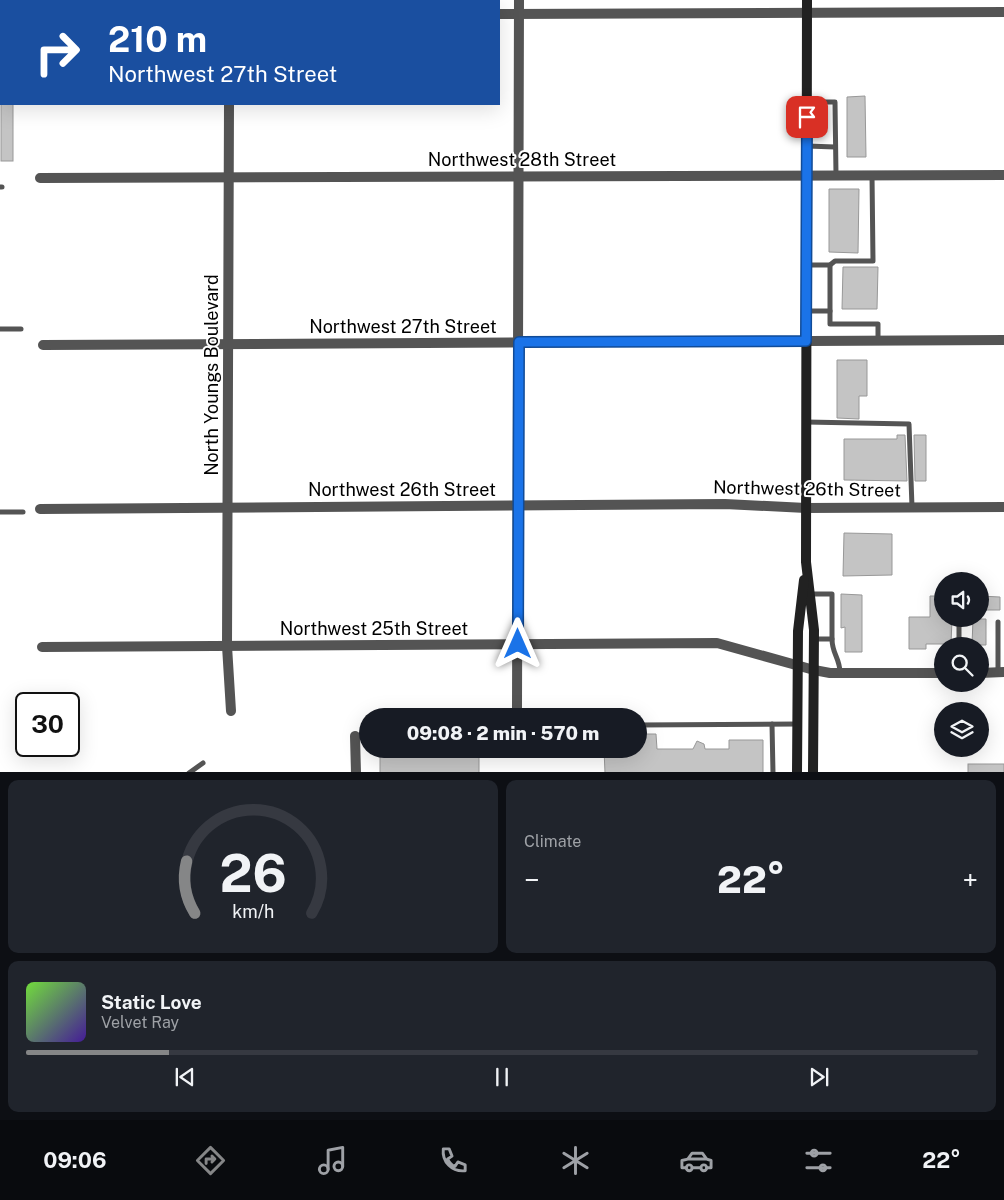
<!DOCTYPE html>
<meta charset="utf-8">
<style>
body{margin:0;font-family:"Public Sans",sans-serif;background:#20242c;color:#f1f3f6;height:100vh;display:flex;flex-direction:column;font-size:19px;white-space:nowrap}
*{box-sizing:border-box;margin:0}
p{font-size:16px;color:#9ea1a6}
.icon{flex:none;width:28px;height:28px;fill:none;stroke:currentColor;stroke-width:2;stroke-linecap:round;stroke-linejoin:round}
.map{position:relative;height:772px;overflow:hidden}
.drawer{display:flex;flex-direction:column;gap:8px;padding:8px;background:#0d0f14;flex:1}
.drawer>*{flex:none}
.top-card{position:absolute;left:0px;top:0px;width:500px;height:105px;box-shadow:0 5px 20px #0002;background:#1a4fa0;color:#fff;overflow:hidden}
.fabs{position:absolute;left:934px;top:572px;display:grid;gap:10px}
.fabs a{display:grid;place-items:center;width:55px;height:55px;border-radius:50%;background:#171b24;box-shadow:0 5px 20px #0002;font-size:25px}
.speed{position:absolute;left:15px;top:692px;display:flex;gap:10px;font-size:25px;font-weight:700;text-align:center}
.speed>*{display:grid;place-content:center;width:65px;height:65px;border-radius:50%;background:#171b24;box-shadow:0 5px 20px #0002;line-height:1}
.speed .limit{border:2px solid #111;border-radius:8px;background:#fff;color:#111}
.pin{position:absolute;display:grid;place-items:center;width:42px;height:42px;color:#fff;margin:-21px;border-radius:10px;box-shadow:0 2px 8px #0006}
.me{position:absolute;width:55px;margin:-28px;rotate:0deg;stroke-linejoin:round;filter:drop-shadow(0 0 4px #0008)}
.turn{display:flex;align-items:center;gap:18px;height:105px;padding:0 25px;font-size:22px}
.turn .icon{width:65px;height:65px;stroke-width:2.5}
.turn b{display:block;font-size:35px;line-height:42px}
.big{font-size:38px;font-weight:800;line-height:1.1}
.drawer .widget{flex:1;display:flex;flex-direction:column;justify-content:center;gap:8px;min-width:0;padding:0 18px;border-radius:10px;background:#20242c}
.drawer .dial{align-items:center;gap:0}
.dial svg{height:130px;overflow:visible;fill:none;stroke:#363941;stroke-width:7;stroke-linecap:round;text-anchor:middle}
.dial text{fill:#f1f3f6;stroke:none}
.song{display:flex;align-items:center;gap:15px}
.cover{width:60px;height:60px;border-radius:8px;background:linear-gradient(135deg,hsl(100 70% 55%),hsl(260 70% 35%))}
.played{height:5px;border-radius:2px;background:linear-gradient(90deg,#858687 15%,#363941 15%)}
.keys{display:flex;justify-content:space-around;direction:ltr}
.heat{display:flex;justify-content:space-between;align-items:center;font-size:28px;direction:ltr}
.drawer .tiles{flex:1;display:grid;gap:8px;grid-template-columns:1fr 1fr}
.widget:last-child{grid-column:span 2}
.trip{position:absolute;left:359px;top:708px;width:288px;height:50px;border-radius:25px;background:#171b24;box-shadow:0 5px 20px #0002;font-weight:800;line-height:50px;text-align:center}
.tab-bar{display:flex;height:80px;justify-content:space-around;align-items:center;background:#090b0e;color:#9ea1a6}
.tab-bar .icon{width:35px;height:35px}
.tab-bar .current{color:#858687}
.tab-bar b{font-size:22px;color:#f1f3f6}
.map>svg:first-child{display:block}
.building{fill:#c4c4c4;stroke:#989898}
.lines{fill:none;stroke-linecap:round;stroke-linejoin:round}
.path{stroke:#767676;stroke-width:2;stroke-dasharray:1 2.5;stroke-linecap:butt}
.service{stroke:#545454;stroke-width:5}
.minor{stroke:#545454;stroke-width:10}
.tertiary{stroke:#545454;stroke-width:10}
.secondary{stroke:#212121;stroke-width:10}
.route-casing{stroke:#114b97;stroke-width:12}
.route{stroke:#1a73e8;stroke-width:9}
.labels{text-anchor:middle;stroke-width:4;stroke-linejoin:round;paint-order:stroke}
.street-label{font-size:18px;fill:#000;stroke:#fff}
</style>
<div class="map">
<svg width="1004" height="773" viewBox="0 0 1004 773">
<rect width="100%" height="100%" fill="#fff"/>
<!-- building -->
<g class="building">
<path d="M 865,96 L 866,157 L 847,157 L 847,97 Z"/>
<rect x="1" y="104" width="12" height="57"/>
<path d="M 829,189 L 859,189 L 858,253 L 829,252 Z"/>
<path d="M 843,267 L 878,267 L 877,309 L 842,309 Z"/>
<path d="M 837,360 L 867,360 L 867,396 L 859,396 L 859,419 L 837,418 Z"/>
<path d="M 897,435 L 905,435 L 907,481 L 844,480 L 844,439 L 897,439 Z"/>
<path d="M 914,435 L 926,435 L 926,481 L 915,481 Z"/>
<path d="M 844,533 L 892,534 L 892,575 L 843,576 Z"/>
<path d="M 841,594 L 862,595 L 862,652 L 845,652 L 845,627 L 841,628 Z"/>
<path d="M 930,596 L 942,596 L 942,619 L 952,619 L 951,644 L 926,644 L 926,649 L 909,649 L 909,617 L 930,617 Z"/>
<path d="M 980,596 L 1000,597 L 1000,610 L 980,610 Z"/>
<path d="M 973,619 L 986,619 L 986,645 L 972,645 Z"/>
<path d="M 638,734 L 656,734 L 657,749 L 693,749 L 697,741 L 704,744 L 705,749 L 729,749 L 729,740 L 763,740 L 763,773 L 605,773 L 604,749 L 638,749 Z"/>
<rect x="380" y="749" width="99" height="24"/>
<rect x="968" y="764" width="36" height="9"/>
</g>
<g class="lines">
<!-- path -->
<g class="path">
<path d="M 121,0 L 122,1"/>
<path d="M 188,1 L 188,0"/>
</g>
<!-- service -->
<g class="service">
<path d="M 807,102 L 835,102 L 836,175"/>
<path d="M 807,146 L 835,147"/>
<path d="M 0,187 L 2,187"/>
<path d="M 807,265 L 830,265 L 835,261 L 873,261 L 872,175"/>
<path d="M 830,265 L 830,324 L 878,324 L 878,340"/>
<path d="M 807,311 L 830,311"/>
<path d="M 0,329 L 21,329"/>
<path d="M 806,422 L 909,424 L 912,507"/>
<path d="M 0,512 L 23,512"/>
<path d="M 810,594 L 832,594 L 832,639 L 814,639"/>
<path d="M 959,619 L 959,646"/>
<path d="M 998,622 L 998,672"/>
<path d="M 832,639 C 832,654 840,658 840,673"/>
<path d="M 772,724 L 773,773"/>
<path d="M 638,725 L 797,724"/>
<path d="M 355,736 L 368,734"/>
<path d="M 189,773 L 203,763"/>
</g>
<!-- minor -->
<g class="minor">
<path d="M 21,0 L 21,1"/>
<path d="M 229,1 L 229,0"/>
<path d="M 499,14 L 1004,12"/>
<path d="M 0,41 L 1,41"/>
<path d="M 229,104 L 227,646 L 231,711"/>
<path d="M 40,178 L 1004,175"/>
<path d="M 43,345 L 1004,340"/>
<path d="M 40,509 L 725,504 L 806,508 L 1004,507"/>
<path d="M 42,647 L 717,643 L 814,670 L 830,673 L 942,673"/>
<path d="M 980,673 L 1004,672"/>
<path d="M 517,710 L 519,0"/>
</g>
<!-- tertiary -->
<path class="tertiary" d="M 355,736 L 356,773"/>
<!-- secondary -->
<g class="secondary">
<path d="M 807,0 L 806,562 L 814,630 L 813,773"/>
<path d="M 797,773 L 798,631 L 804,580"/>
</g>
</g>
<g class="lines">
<defs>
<path id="route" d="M 518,644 L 519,342 L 806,341 L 807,117"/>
</defs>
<!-- route casing -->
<use href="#route" class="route-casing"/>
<!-- route -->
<use href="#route" class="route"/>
</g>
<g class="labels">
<!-- street labels -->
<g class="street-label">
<text x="522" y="166">Northwest 28th Street</text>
<text x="403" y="333">Northwest 27th Street</text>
<text transform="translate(212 375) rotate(-90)" y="6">North Youngs Boulevard</text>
<text transform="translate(807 489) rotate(1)" y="6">Northwest 26th Street</text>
<text x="402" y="496">Northwest 26th Street</text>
<text x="374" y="635">Northwest 25th Street</text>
</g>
</g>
</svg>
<div class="fabs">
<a><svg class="icon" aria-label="sound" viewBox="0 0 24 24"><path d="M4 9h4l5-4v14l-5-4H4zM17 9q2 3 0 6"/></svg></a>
<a><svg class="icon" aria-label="search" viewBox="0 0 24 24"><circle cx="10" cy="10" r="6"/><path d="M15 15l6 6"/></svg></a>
<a><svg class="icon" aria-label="layers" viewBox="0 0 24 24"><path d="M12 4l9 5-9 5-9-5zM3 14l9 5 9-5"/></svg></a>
</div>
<div class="speed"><div class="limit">30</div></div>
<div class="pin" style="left:807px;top:117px;background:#d93025"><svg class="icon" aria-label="arrive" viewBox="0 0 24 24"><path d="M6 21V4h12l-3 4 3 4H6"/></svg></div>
<svg class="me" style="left:518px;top:644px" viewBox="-20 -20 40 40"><path d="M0-17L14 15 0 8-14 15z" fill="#1a73e8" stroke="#fff" stroke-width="4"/></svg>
<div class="trip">09:08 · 2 min · 570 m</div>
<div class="top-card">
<div class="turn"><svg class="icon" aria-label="right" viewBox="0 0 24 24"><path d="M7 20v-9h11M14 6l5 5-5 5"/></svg><div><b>210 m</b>Northwest 27th Street</div></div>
</div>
</div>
<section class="drawer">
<div class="tiles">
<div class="widget dial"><svg viewBox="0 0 100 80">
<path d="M14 69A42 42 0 1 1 86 69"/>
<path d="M14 69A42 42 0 0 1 9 37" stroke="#858687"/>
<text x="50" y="56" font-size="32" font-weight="700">26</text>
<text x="50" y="72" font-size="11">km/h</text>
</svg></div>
<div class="widget"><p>Climate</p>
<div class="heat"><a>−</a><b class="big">22°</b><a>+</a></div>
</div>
<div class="widget">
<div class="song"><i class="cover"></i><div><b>Static Love</b><p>Velvet Ray</p></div></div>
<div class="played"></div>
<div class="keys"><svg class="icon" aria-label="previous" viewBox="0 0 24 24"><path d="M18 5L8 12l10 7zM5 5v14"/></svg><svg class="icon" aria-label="pause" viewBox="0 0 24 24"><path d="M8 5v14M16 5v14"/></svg><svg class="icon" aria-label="next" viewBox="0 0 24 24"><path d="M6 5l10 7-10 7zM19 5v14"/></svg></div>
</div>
</div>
</section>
<nav class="tab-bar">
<b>09:06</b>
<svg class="icon current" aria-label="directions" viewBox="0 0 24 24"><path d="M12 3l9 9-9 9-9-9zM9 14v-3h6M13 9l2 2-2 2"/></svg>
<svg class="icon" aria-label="music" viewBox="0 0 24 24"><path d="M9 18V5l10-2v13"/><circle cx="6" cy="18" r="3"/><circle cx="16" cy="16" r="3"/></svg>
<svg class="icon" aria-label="phone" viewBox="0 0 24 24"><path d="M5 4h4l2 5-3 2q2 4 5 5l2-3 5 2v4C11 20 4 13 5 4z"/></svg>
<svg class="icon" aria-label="climate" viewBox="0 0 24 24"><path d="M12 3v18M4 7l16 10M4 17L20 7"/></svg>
<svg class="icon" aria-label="car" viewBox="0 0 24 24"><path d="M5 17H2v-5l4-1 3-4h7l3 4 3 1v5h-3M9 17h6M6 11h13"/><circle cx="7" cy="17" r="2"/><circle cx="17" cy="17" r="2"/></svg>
<svg class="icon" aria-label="filters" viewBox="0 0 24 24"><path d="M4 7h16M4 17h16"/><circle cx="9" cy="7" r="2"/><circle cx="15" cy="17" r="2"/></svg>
<b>22°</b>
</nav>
